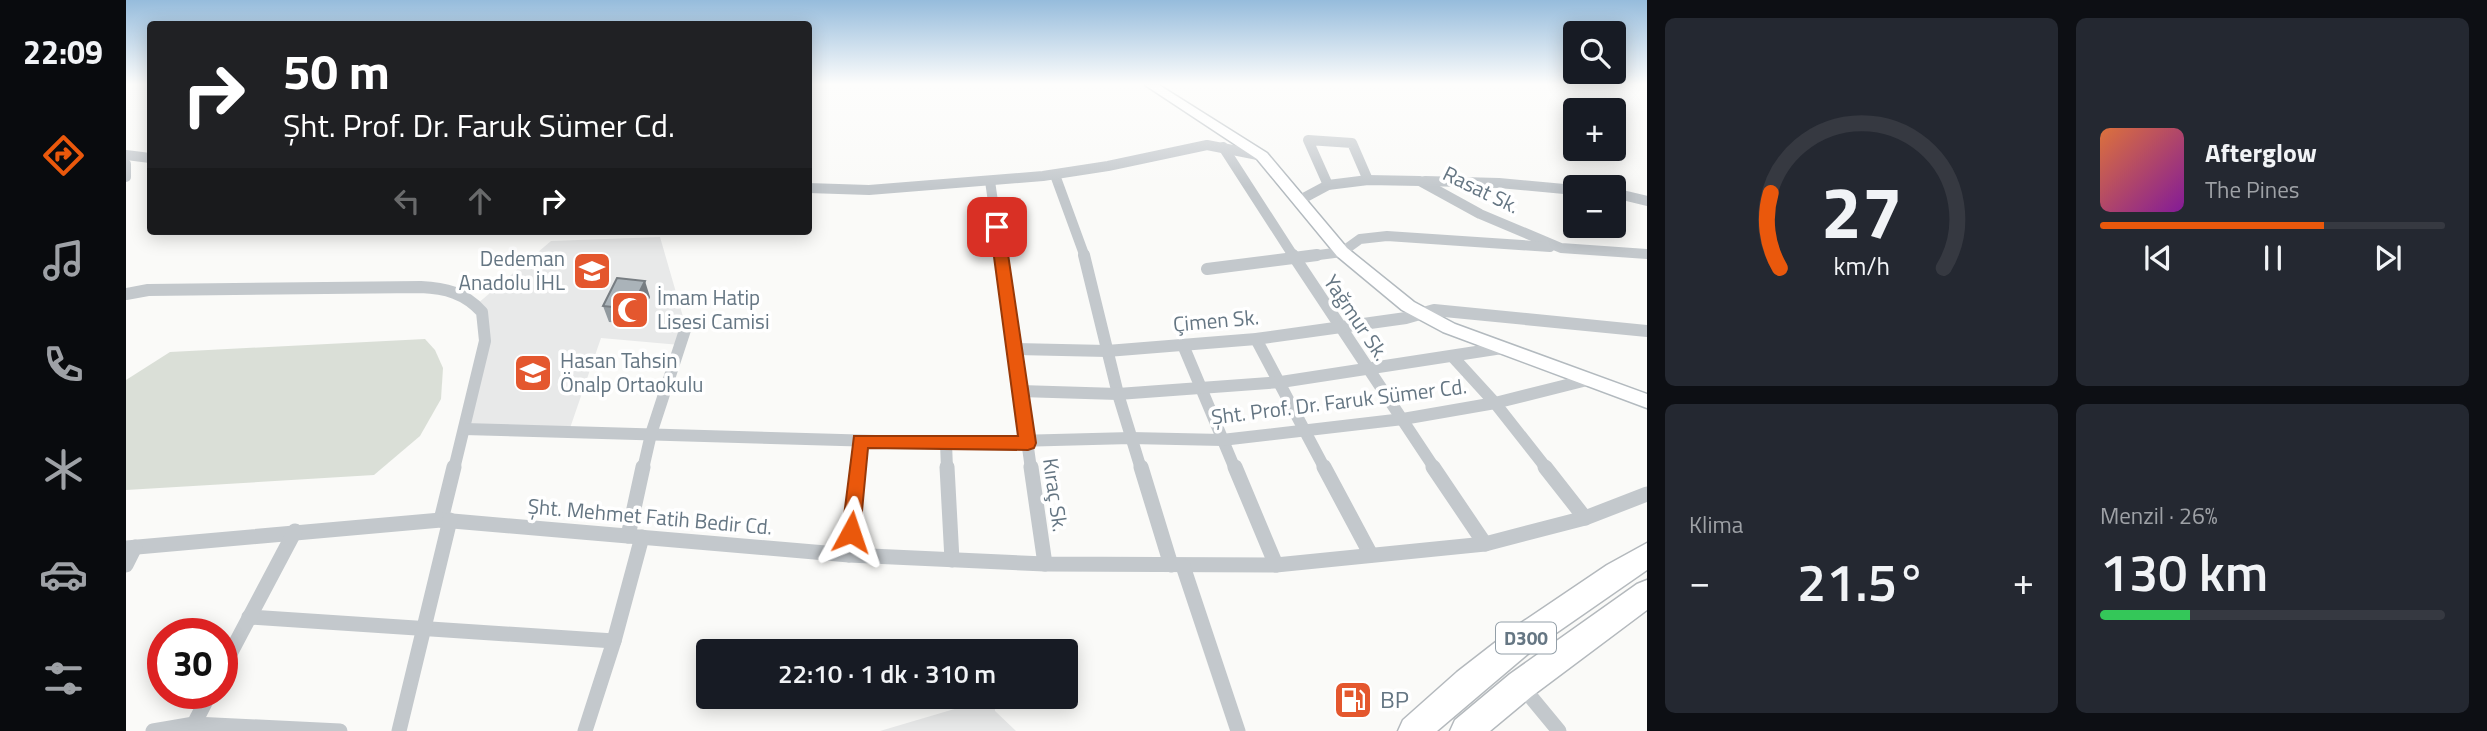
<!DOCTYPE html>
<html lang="tr">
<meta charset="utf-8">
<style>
body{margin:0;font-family:"Titillium Web",sans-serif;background:#242831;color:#f1f3f6;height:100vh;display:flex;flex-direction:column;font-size:26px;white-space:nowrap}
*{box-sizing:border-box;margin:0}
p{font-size:23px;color:#9ea1a6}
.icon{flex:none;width:38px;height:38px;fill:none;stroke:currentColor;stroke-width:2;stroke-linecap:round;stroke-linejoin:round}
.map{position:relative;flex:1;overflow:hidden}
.side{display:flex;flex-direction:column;gap:18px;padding:18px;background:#0d0f14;width:840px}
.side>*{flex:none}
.top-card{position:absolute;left:21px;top:21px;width:665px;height:214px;border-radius:7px;box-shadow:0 4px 18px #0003;background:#202124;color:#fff;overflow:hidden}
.controls{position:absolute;left:1437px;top:21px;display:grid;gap:14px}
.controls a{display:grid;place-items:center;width:63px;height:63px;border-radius:7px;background:#171b24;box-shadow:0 4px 18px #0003;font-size:35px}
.speed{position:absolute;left:21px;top:618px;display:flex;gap:14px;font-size:35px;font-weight:700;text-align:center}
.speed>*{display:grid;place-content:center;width:91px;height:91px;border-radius:50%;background:#171b24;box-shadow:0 4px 18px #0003;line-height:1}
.speed .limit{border:10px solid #d22;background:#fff;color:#111}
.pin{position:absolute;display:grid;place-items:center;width:60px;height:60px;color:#fff;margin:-30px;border-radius:14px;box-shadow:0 4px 10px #0006}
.me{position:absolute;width:77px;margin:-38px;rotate:5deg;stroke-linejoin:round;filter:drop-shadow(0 0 5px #0008)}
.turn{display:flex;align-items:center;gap:24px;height:147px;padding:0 21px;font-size:32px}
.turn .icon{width:91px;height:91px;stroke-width:2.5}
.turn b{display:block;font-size:49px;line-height:60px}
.lanes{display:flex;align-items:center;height:66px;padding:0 21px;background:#0003;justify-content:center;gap:35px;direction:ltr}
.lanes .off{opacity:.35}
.big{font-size:52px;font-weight:600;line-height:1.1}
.side .widget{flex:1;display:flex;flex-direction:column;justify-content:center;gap:10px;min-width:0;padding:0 24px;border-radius:10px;background:#242831}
.side .dial{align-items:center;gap:0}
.dial svg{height:182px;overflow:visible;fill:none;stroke:#363941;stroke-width:7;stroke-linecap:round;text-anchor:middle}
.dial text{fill:#f1f3f6;stroke:none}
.song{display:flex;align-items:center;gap:21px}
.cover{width:84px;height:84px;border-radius:10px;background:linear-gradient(135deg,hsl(20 70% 55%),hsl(290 70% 35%))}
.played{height:7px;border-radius:4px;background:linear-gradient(90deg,#ea580c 65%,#363941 65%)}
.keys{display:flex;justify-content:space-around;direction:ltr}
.heat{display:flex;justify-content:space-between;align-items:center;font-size:38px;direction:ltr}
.charge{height:10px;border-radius:5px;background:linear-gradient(90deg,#34c759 26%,#363941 0)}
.side .tiles{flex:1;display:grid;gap:18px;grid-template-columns:repeat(2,1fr)}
.trip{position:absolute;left:570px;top:639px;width:382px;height:70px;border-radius:7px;background:#171b24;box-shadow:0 4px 18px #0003;font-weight:600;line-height:70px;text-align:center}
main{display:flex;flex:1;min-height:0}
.tab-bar{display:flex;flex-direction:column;width:126px;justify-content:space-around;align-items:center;background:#090b0e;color:#9ea1a6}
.tab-bar .icon{width:49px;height:49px}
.tab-bar .selected{color:#ea580c}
.tab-bar b{font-size:32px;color:#f1f3f6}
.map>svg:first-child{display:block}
.built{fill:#e8e9e9}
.green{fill:#dadfd7}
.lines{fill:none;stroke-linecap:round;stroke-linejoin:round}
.secondary-casing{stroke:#b3babf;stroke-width:3}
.highway-casing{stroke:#b4b9bd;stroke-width:3}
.street-far2{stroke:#c3c8cc;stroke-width:10}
.street-far1{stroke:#c3c8cc;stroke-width:12}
.street{stroke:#c3c8cc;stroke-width:15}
.secondary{fill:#fff;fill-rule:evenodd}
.highway{fill:#fff;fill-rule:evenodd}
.wall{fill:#929a9f}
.shaded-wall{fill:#777d82}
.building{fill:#aab3b9;stroke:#777d82;stroke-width:2}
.route{fill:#ea580c;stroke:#983908;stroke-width:2}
.labels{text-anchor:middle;stroke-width:7;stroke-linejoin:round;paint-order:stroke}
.shield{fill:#fff;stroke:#939fa8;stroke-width:2}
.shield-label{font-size:19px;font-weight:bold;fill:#657683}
.street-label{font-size:21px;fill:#657683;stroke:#fff}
.poi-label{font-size:21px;fill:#657683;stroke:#fff;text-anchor:start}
.near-poi-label{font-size:24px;fill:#657683;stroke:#fff;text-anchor:start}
</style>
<main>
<nav class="tab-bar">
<b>22:09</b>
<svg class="icon selected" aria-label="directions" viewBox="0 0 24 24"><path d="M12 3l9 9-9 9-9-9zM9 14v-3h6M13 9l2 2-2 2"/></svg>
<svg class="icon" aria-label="music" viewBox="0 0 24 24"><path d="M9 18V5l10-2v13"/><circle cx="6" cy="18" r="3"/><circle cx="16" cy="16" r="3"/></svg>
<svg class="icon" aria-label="phone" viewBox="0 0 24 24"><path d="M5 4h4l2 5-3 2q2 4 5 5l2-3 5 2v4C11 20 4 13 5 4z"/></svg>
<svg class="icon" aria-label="climate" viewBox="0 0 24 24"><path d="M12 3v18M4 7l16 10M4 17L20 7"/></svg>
<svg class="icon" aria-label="car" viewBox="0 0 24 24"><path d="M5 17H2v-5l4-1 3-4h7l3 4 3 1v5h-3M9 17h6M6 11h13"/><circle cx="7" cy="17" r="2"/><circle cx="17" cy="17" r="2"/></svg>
<svg class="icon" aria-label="filters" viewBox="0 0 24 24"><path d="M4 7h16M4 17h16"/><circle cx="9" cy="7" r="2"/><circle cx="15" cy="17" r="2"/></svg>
</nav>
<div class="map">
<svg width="1521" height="731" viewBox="0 0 1521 731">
<rect width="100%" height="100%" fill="#fafaf8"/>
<!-- built -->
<g class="built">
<path d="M 534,237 L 560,327 L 554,345 L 475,338 L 443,431 L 338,429 L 359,341 L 351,304 L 425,241 Z"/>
<path d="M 869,697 L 869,711 L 890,731 L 754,731 Z"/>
</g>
<!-- green -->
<path class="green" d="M 299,339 L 309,350 L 317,368 L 315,399 L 294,436 L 248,475 L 0,490 L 0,380 L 44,352 Z"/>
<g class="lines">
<defs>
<path id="secondary" d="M 1019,85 L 1033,85 L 1141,153 L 1221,248 L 1288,302 L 1329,324 L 1521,394 L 1521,408 L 1317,332 L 1276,310 L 1211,256 L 1131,159 Z"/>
<g id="highway">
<path d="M 1521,543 L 1521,570 L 1410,647 L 1311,731 L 1272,731 L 1277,720 L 1331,672 L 1389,627 L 1481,565 Z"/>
<path d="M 1521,580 L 1521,610 L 1406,696 L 1364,731 L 1324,731 L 1329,720 L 1384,674 L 1511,584 Z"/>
</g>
</defs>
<!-- secondary casing -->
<use href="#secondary" class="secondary-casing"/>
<!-- highway casing -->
<use href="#highway" class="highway-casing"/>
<!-- street-far2 -->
<g class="street-far2">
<path d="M 1097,147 L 1168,257"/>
<path d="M 0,155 L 24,158"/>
<path d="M 0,164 L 0,177"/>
<path d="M 929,175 L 959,257"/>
<path d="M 864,181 L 875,257"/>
<path d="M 1299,181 L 1373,183 L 1449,190"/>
<path d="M 1202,185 L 1182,140 L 1226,143 L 1242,180"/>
<path d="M 682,188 L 743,190 L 917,176 L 982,166 L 1081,145 L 1132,155"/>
<path d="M 1488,193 L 1521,201"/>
<path d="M 1174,200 L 1202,185 L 1242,180 L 1294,181 L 1354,214 L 1435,248 L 1521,254"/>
<path d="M 1177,257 L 1216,252 L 1234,239 L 1261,236 L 1424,247"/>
</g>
<!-- street-far1 -->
<g class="street-far1">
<path d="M 875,255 L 905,469"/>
<path d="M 958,255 L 992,394 L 1015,469"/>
<path d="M 1167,255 L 1309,469"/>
<path d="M 1081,269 L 1191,255"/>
<path d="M 0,294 L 22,290 L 295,287 C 319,288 339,293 356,312 L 359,341 L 328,469"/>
<path d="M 1130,339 L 1199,469"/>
<path d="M 1057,345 L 1109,469"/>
<path d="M 888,349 L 981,351 L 1130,339 L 1280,318 L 1308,310 L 1521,331"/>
<path d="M 1327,357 L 1369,403 L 1421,469"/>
<path d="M 894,391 L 992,394 L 1155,382 L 1376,348"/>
<path d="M 338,429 L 820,443 L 1005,438 L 1096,440 L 1277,419 L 1369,403 L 1461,380"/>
<path d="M 820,443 L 821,469"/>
<path d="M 517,469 L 525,434 L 560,327"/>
<path d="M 731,469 L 734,441"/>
</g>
<!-- street -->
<g class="street">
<path d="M 821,467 L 826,560"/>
<path d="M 905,467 L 919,564"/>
<path d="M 1015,467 L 1045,565"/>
<path d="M 1109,467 L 1150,565"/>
<path d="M 1198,467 L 1245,555"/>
<path d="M 1307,467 L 1359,544"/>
<path d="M 1419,467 L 1459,518"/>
<path d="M 315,520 L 328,467"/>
<path d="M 502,536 L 517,467"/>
<path d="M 0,548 L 315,520 L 723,555 L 919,564 L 1150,565 L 1359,544 L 1459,518 L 1521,494"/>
<path d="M 723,555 L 731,467"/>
<path d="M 0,565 L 9,547"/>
<path d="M 1057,566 L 1112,731"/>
<path d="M 123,617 L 488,641"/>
<path d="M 96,669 L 169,531"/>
<path d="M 1395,685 L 1433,731"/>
<path d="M 68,724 L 84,693"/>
<path d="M 27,731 L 68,724 L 214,731"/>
<path d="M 273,731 L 324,520"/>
<path d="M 459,731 L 488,641 L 516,537"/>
</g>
<!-- secondary -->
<use href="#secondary" class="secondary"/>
<!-- highway -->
<use href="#highway" class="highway"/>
</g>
<!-- wall -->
<path class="wall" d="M 524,297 L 511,325 L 483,322 L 477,306 Z"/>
<!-- shaded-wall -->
<path class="shaded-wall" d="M 519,281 L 524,297 L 511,325 L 505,309 Z"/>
<!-- building -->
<path class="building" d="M 491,278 L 519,281 L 505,309 L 477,306 Z"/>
<!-- sky -->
<linearGradient id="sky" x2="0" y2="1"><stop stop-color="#96bcdc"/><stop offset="0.45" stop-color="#fdfdfc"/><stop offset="1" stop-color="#fdfdfc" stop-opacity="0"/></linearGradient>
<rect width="1521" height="187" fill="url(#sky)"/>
<!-- route -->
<path class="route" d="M 871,222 L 878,227 L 910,443 L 908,448 L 902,450 L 742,448 L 734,532 L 732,538 L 725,540 L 719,538 L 716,532 L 728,436 L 892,436 L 864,227 Z"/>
<!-- icons -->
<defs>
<symbol id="school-square" viewBox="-11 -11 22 22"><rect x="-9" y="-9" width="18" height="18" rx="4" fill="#e4572e" stroke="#fff"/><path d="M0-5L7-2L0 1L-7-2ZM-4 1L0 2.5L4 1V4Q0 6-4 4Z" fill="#fff"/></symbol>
<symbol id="mosque-square" viewBox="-11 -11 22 22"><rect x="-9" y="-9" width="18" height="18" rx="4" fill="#e4572e" stroke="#fff"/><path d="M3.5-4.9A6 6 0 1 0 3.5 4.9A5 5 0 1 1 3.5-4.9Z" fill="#fff"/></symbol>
<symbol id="fuel-square" viewBox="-11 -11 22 22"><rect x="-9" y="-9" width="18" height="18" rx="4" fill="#e4572e" stroke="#fff"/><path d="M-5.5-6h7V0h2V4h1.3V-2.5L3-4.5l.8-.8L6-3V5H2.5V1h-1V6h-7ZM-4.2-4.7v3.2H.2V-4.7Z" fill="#fff"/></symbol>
</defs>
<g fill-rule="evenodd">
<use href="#school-square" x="444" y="249" width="44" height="44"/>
<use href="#mosque-square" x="482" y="288" width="44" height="44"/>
<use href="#school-square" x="385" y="351" width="44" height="44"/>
<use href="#fuel-square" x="1205" y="678" width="44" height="44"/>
</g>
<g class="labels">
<!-- shield labels -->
<rect class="shield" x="1370" y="622.5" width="60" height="31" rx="5"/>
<g class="shield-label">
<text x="1400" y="645">D300</text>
</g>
<!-- street labels -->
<g class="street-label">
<text transform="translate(1355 190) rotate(26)" y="7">Rasat Sk.</text>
<text transform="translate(1230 318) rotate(56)" y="7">Yağmur Sk.</text>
<text transform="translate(1090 321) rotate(-5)" y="7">Çimen Sk.</text>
<text transform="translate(1213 402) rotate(-7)" y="7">Şht. Prof. Dr. Faruk Sümer Cd.</text>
<text transform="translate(929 495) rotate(82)" y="7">Kıraç Sk.</text>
<text transform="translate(524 517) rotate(5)" y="7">Şht. Mehmet Fatih Bedir Cd.</text>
</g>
<!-- poi labels -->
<g class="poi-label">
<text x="439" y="266" text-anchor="end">Dedeman<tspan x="439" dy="24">Anadolu İHL</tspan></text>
<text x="531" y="305">İmam Hatip<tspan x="531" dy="24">Lisesi Camisi</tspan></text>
<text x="434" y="368">Hasan Tahsin<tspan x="434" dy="24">Önalp Ortaokulu</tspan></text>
</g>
<!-- near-poi labels -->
<g class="near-poi-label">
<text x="1254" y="708">BP</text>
</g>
</g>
</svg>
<div class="controls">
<a><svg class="icon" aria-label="search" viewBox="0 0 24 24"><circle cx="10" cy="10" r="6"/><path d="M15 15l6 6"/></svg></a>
<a>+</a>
<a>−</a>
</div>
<div class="speed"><div class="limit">30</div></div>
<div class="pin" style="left:871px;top:227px;background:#d93025"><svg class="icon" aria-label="arrive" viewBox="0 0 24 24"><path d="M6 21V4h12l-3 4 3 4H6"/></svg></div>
<svg class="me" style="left:725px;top:532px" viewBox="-20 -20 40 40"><path d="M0-17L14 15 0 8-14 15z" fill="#ea580c" stroke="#fff" stroke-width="4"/></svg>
<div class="trip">22:10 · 1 dk · 310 m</div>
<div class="top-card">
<div class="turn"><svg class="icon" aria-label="right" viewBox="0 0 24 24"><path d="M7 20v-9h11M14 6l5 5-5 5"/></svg><div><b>50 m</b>Şht. Prof. Dr. Faruk Sümer Cd.</div></div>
<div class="lanes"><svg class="icon off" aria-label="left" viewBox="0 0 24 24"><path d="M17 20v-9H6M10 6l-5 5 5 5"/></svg><svg class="icon off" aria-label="ahead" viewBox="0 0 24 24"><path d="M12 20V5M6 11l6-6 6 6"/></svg><svg class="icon" aria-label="right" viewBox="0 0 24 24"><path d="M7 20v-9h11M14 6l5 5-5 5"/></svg></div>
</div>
</div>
<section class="side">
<div class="tiles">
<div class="widget dial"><svg viewBox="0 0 100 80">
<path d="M14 69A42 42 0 1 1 86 69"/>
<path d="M14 69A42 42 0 0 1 10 36" stroke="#ea580c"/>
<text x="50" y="56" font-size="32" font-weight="700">27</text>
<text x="50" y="72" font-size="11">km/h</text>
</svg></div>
<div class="widget">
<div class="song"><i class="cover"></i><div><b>Afterglow</b><p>The Pines</p></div></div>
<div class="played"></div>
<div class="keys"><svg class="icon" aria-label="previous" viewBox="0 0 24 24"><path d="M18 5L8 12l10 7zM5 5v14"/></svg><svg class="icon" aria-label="pause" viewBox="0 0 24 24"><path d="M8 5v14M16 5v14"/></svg><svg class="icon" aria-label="next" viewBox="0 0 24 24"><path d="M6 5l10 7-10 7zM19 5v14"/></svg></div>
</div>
<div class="widget"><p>Klima</p>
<div class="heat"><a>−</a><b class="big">21.5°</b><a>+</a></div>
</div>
<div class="widget"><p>Menzil · 26%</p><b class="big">130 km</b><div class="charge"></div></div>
</div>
</section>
</main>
